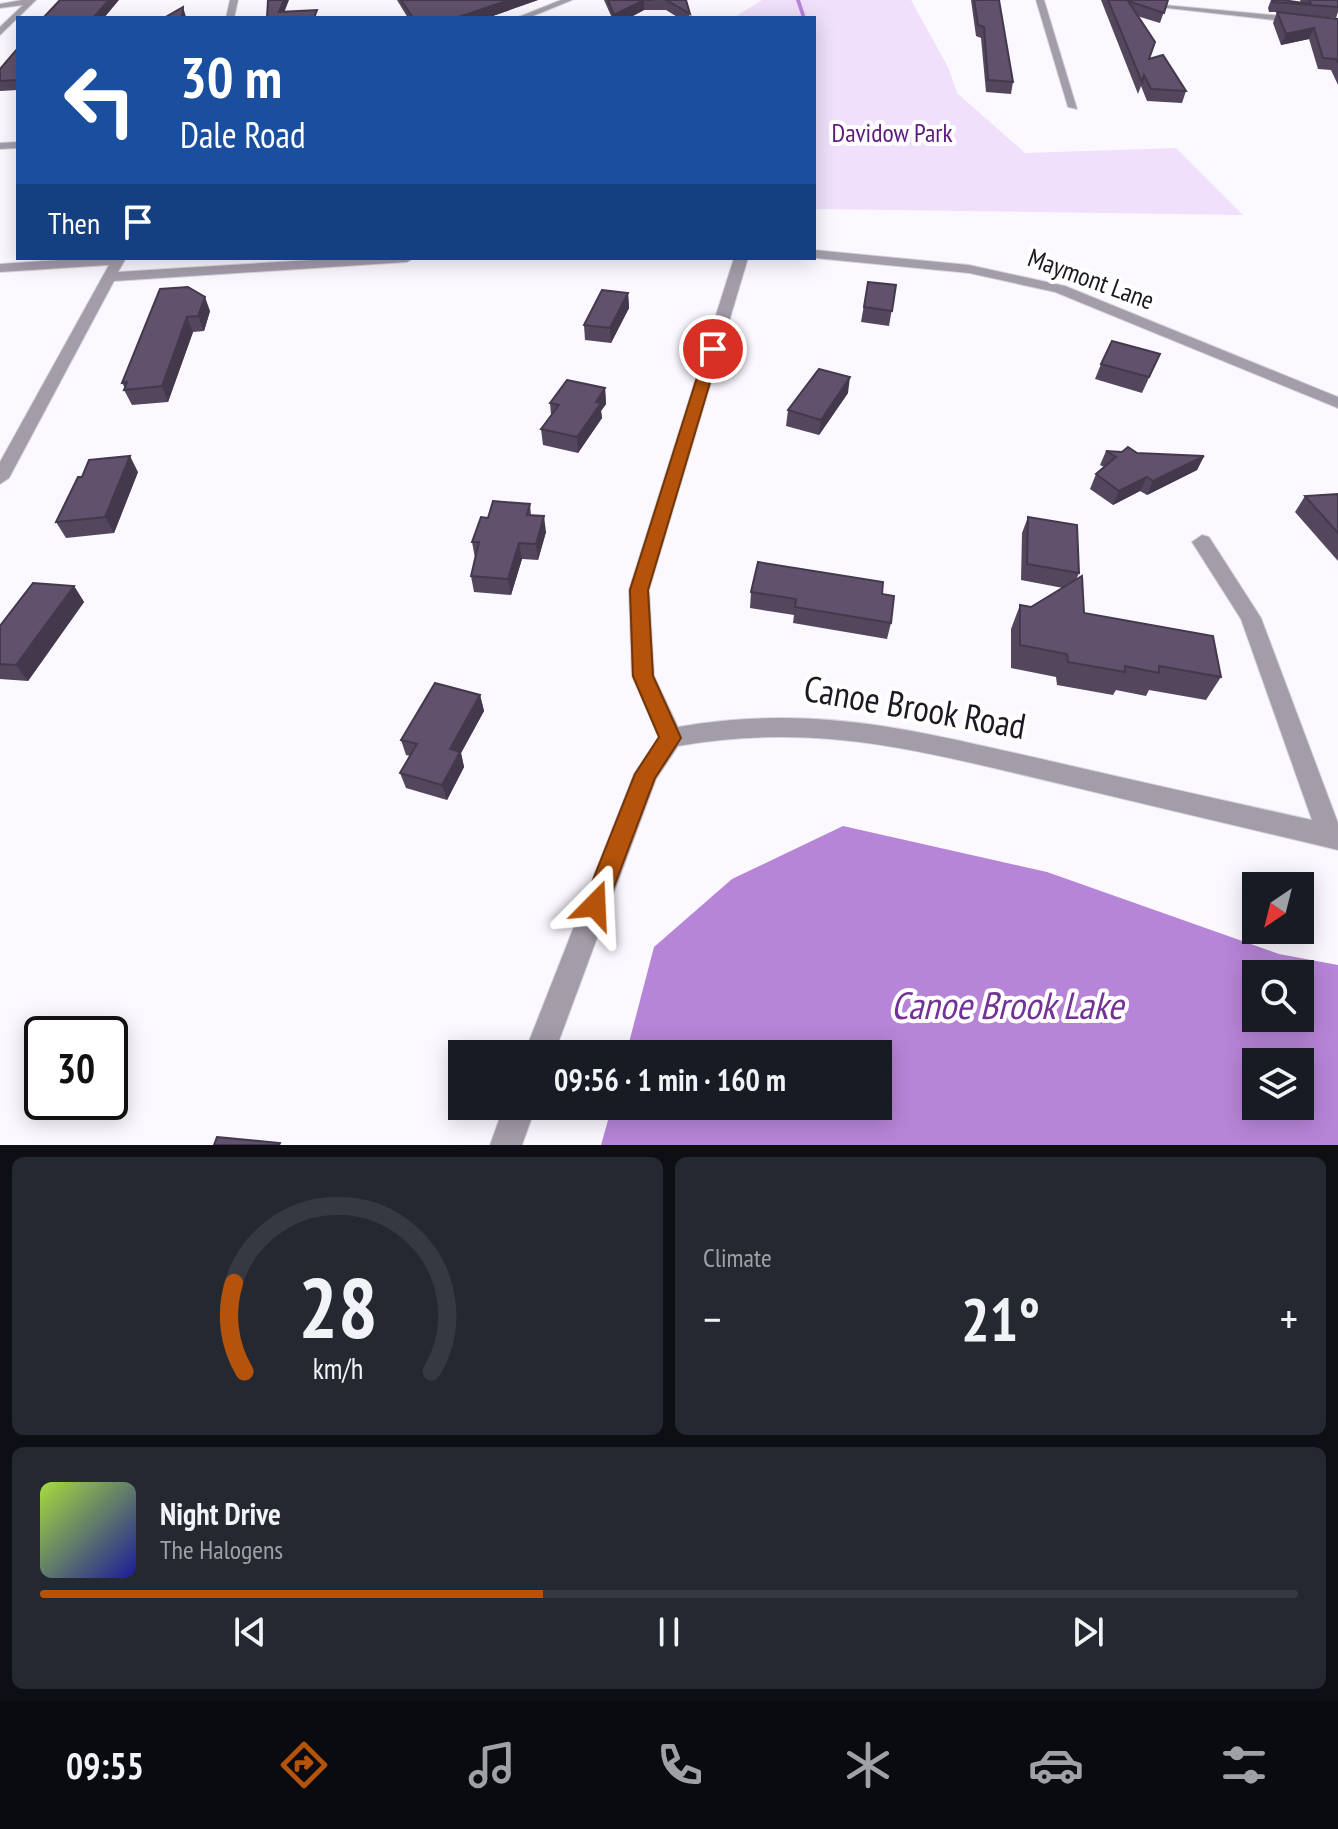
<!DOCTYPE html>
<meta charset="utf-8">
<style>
body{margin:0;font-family:"PT Sans Narrow",sans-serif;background:#242831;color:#f1f3f6;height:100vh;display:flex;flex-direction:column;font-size:30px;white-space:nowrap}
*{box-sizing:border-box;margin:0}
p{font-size:26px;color:#9ea1a6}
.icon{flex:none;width:44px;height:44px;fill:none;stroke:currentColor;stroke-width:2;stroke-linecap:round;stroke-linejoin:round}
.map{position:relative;height:1145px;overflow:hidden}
.sheet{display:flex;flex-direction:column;gap:12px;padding:12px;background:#0d0f14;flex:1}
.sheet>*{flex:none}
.guide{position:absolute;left:16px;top:16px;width:800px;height:244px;border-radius:0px;box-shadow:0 4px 20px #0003;background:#1a4fa0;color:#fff;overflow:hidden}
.needle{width:52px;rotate:215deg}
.tools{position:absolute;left:1242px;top:872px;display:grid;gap:16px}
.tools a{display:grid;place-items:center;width:72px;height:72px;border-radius:0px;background:#171b24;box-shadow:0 4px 20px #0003;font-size:40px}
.speed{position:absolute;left:24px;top:1016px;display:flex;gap:16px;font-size:40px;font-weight:700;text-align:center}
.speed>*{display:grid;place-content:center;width:104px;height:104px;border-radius:50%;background:#171b24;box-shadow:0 4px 20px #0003;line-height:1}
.speed .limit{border:4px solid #111;border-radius:12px;background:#fff;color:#111}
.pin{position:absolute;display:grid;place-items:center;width:68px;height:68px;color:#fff;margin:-34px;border:4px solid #fff;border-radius:50%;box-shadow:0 2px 8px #0007}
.me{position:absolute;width:88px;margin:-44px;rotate:21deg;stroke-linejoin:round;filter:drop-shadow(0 0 6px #0008)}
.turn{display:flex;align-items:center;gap:28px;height:168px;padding:0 32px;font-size:36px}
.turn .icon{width:104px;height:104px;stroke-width:2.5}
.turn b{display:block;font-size:56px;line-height:68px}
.then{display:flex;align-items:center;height:76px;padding:0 32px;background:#0003;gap:16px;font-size:30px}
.big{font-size:60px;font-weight:800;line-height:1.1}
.sheet .card{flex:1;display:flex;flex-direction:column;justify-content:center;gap:12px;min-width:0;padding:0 28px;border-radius:12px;background:#242831}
.sheet .dial{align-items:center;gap:0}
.dial svg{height:208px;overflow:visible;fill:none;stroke:#363941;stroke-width:7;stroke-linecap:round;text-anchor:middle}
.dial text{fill:#f1f3f6;stroke:none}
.song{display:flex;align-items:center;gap:24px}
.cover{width:96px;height:96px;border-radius:12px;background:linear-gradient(135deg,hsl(80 70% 55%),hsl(240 70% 35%))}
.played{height:8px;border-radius:4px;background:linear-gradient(90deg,#b45309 40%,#363941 40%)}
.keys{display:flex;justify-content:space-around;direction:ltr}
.heat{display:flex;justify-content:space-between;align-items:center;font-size:44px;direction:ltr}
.sheet .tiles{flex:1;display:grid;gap:12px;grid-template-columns:1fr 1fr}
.card:last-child{grid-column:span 2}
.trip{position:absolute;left:448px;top:1040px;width:444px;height:80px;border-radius:0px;background:#171b24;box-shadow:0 4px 20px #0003;font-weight:800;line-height:80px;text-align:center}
.menu{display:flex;height:128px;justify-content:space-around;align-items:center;background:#090b0e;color:#9ea1a6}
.menu .icon{width:56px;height:56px}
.menu .current{color:#b45309}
.menu b{font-size:36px;color:#f1f3f6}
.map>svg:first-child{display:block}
.green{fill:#f0e0fb}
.water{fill:#b785d8;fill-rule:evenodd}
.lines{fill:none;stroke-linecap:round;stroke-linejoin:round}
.stream{fill:#b785d8;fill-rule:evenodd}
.minor-casing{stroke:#d8d4dc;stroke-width:2}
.minor{fill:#a39ca9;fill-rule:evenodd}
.wall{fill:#53465d}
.shaded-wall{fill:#44394c}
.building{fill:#61516c;stroke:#44394c;stroke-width:2}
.route{fill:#b45309;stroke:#753606;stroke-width:2}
.labels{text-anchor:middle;stroke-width:8;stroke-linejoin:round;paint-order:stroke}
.far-park-label{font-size:26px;fill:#5d1b7f;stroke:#fff}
.far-street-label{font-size:26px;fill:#1e1823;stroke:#fff}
.near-street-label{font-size:36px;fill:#1e1823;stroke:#fff}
.near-water-label{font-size:38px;font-style:italic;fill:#723396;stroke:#fff}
</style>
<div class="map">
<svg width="1338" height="1145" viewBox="0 0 1338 1145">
<rect width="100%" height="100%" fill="#fcf8ff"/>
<!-- green -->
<path class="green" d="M 762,0 L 911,0 L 949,69 L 957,93 L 1025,153 L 1176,148 L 1243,215 L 814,209 L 814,18 L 733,18 Z"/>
<!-- water -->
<path class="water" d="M 843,826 L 1047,872 L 1279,954 L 1338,965 L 1338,1145 L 601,1145 L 612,1106 L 878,1106 L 878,1054 L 626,1054 L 654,947 L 732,879 ZM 1256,974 L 1300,974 L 1300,1018 L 1256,1018 ZM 1256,1062 L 1300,1062 L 1300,1106 L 1256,1106 Z"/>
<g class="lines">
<!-- stream -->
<g class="stream">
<path d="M 796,0 L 800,0 L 806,18 L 802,18 Z"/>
<path d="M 814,25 L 816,26 L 816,31 L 814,32 Z"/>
</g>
<defs>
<g id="minor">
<path d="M 22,0 L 36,0 L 0,35 L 0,27 L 23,5 L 0,8 L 0,4 Z"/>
<path d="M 230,0 L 238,0 L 234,18 L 226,18 Z"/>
<path d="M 561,0 L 572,0 L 528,18 L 516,18 Z"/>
<path d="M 1036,0 L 1044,0 L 1077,109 L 1068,107 Z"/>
<path d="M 1110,0 L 1338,21 L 1338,27 L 1114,2 Z"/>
<path d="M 18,142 L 18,148 L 0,149 L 0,143 Z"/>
<path d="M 814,250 L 969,265 L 1065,286 L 1338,397 L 1338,408 L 1055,292 L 969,273 L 814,258 Z"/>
<path d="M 88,258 L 126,258 L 118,272 L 344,258 L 414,258 L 407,262 L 114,281 L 9,478 L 0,484 L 0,462 L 109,265 L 0,272 L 0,264 Z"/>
<path d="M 734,258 L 748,258 L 649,590 L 654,676 L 678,727 C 817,703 916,731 1050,761 C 1137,781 1225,801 1312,820 L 1241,619 L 1192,542 L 1202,535 L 1209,537 L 1261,618 L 1338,823 L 1338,850 C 1246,828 1153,806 1061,784 C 924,752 821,721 678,746 L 656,779 L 554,1054 L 524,1054 L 634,774 L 659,737 L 632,676 L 629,590 Z"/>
<path d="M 504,1106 L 536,1106 L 522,1145 L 490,1145 Z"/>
</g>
</defs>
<!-- minor casing -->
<use href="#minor" class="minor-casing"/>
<!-- minor -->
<use href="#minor" class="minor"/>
</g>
<!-- wall -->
<g class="wall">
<path d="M 397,0 L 538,0 L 487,18 L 408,18 Z"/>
<path d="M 604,0 L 686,0 L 690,18 L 679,18 L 666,10 L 644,10 L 629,18 L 612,18 Z"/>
<path d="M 971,0 L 999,0 L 1013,82 L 1011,94 L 986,92 L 981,38 L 976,36 Z"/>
<path d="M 1101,0 L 1168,0 L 1160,23 L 1137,16 L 1149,59 L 1186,91 L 1182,103 L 1147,101 L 1141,86 L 1138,94 Z"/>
<path d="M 1271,0 L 1282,0 L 1301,3 L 1300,0 L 1338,0 L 1338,12 L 1336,18 L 1283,13 L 1338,19 L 1338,85 L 1331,70 L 1318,69 L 1309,39 L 1281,45 L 1273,23 L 1277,12 L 1269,12 L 1268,8 Z"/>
<path d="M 18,48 L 18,90 L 0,91 L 0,69 Z"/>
<path d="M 868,282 L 896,285 L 889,326 L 861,322 Z"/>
<path d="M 160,289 L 210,311 L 204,331 L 193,332 L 168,402 L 132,405 L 124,390 L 125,388 L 122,383 Z"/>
<path d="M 628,293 L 629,308 L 611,343 L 585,340 L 584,325 Z"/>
<path d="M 1160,354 L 1142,393 L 1095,379 L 1101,364 Z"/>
<path d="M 605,388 L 606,404 L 601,411 L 602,418 L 578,453 L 543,445 L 541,429 L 551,415 L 550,403 Z"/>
<path d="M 848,393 L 819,435 L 786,426 L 788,410 Z"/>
<path d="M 1106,451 L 1137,453 L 1204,456 L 1197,470 L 1147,495 L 1140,491 L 1113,505 L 1090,489 L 1096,474 L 1104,467 L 1100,465 Z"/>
<path d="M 138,472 L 114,533 L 66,538 L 56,522 Z"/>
<path d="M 1338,494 L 1338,561 L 1295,512 L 1305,496 Z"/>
<path d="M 530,504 L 531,515 L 546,532 L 538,560 L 522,559 L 511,595 L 474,592 L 471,576 L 475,558 L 472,542 L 488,518 Z"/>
<path d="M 1028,517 L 1079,573 L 1076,580 L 1084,613 L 1221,677 L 1206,700 L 1149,690 L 1146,696 L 1116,690 L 1113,695 L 1057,685 L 1056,677 L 1011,668 L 1011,629 L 1020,605 L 1031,607 L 1063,588 L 1021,580 L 1022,533 Z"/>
<path d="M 74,586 L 84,602 L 28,681 L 0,679 L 0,626 Z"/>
<path d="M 751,592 L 882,594 L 891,623 L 887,639 L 793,623 L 794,615 L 750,608 Z"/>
<path d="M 480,695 L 484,711 L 461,753 L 464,767 L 447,800 L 406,788 L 400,773 L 410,756 L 406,755 L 401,740 Z"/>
</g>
<!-- shaded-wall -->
<g class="shaded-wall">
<path d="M 109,0 L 119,0 L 104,18 L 93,18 Z"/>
<path d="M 284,0 L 289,0 L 282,18 L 279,12 Z"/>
<path d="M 509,0 L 538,0 L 487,18 L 456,18 Z"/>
<path d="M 644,0 L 644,10 L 629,18 L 614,18 L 614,15 Z"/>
<path d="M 183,7 L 186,17 L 186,18 L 182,18 Z"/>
<path d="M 1314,28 L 1309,39 L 1281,45 L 1286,34 Z"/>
<path d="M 628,293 L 629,308 L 611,343 L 610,328 Z"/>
<path d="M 205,297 L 210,311 L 204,331 L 198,316 Z"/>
<path d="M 187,317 L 193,332 L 168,402 L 162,386 Z"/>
<path d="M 850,377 L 848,393 L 819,435 L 821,420 Z"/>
<path d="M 605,388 L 606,404 L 601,411 L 602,418 L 578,453 L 577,437 L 596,402 Z"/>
<path d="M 130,456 L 138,472 L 114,533 L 105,517 Z"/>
<path d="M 1204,456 L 1197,470 L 1147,495 L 1153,481 Z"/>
<path d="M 1147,477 L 1140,491 L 1113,505 L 1119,491 Z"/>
<path d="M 544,516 L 546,532 L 538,560 L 536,544 Z"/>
<path d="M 519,543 L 522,559 L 511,595 L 508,579 Z"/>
<path d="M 74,586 L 84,602 L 28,681 L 16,665 Z"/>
<path d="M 480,695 L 484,711 L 461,753 L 464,767 L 447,800 L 442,785 L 450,749 Z"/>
</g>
<!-- building -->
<g class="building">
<path d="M 60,0 L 109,0 L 93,18 L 43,18 Z"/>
<path d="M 268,0 L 284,0 L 279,12 L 317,10 L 314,18 L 267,18 Z"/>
<path d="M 401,0 L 509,0 L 456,18 L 413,18 Z"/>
<path d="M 608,0 L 653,0 L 644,0 L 614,15 Z"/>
<path d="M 666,0 L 686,0 L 690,14 Z"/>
<path d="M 974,0 L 999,0 L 1013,82 L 988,80 L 984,27 L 978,25 Z"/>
<path d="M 1108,0 L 1168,0 L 1164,13 L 1128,1 L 1155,42 L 1149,59 L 1163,55 L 1186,91 L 1151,89 L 1144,75 L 1142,82 Z"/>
<path d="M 1273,0 L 1282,0 L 1311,4 L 1309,0 L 1338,0 L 1338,7 L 1273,2 Z"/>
<path d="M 183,7 L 182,18 L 164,18 Z"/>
<path d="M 1277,12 L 1338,19 L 1338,63 L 1336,59 L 1323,58 L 1314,28 L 1286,34 Z"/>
<path d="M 18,48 L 18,80 L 0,81 L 0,69 Z"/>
<path d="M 868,282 L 896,285 L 892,311 L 864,307 Z"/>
<path d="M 188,287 L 205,297 L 198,316 L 187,317 L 162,386 L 124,390 L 127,382 L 122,383 L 160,289 Z"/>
<path d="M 602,290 L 628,293 L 610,328 L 584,325 Z"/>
<path d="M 1112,341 L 1160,354 L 1149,377 L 1101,364 Z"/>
<path d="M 819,369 L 850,377 L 821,420 L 788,410 Z"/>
<path d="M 567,380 L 605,388 L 596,402 L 601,403 L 577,437 L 541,429 L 559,405 L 550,403 Z"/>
<path d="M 1128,447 L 1137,453 L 1204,456 L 1153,481 L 1147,477 L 1119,491 L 1096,474 L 1116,457 L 1106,451 L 1122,452 Z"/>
<path d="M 130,456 L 105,517 L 56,522 L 78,477 L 82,477 L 89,460 Z"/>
<path d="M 1338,494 L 1338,533 L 1305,496 Z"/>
<path d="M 493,501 L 530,504 L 527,515 L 544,516 L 536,544 L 519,543 L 508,579 L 471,576 L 479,542 L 472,542 L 481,517 L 488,518 Z"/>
<path d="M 1028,517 L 1077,525 L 1079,573 L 1027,564 Z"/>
<path d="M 758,562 L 883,582 L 882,594 L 894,596 L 891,623 L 795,607 L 796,599 L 751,592 Z"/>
<path d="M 1082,576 L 1084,613 L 1213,636 L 1221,677 L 1159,666 L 1159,673 L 1125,666 L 1125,672 L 1068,662 L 1067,654 L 1020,645 L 1020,605 L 1031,607 Z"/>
<path d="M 33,583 L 74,586 L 16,665 L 0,664 L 0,626 Z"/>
<path d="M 435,683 L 480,695 L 450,749 L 460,752 L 442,785 L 400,773 L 417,744 L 401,740 Z"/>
<path d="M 217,1137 L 280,1143 L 279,1145 L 214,1145 Z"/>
</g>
<!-- route -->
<path class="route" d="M 713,344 L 720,349 L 648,590 L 653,676 L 681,738 L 655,778 L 604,913 L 595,916 L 587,913 L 583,905 L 635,774 L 659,737 L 633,676 L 630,590 L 706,349 Z"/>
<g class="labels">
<!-- far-park labels -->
<g class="far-park-label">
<text x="892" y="142">Davidow Park</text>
</g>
<!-- far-street labels -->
<g class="far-street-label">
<text transform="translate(1091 279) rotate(20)" y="9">Maymont Lane</text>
</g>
<!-- near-street labels -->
<g class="near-street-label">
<text transform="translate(915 707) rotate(10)" y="13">Canoe Brook Road</text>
</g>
<!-- near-water labels -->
<g class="near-water-label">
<text x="1007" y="1019">Canoe Brook Lake</text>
</g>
</g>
</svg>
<div class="tools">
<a><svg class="needle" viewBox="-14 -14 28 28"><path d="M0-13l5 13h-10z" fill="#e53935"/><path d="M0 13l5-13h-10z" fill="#9ea1a6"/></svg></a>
<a><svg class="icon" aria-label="search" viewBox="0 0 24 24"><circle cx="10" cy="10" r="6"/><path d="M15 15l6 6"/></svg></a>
<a><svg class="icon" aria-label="layers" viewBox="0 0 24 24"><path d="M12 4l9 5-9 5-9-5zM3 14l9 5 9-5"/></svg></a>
</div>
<div class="speed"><div class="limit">30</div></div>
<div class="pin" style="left:713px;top:349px;background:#d93025"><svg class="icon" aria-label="arrive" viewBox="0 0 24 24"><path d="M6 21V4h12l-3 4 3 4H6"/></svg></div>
<svg class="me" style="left:595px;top:905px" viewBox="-20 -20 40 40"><path d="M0-17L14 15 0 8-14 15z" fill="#b45309" stroke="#fff" stroke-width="4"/></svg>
<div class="trip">09:56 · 1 min · 160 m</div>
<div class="guide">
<div class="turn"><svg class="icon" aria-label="left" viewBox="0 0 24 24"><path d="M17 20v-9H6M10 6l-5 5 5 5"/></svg><div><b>30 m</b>Dale Road</div></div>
<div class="then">Then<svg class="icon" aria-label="arrive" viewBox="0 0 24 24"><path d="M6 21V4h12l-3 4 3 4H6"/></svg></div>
</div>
</div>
<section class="sheet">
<div class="tiles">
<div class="card dial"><svg viewBox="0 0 100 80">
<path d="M14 69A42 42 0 1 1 86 69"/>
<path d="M14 69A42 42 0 0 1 10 35" stroke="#b45309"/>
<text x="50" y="56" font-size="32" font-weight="700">28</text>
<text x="50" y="72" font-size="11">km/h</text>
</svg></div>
<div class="card"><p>Climate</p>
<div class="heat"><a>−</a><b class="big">21°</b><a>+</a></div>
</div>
<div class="card">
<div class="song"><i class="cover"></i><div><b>Night Drive</b><p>The Halogens</p></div></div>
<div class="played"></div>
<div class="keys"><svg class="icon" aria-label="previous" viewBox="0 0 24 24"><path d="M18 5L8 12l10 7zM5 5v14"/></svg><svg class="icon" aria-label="pause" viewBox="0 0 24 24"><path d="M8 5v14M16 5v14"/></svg><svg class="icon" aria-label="next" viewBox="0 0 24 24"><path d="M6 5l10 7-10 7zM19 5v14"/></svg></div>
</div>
</div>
</section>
<nav class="menu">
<b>09:55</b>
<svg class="icon current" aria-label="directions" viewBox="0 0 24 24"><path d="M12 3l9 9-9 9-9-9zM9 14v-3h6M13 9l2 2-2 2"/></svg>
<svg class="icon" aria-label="music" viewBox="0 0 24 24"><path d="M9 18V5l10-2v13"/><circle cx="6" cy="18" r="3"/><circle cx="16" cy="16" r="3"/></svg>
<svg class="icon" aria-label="phone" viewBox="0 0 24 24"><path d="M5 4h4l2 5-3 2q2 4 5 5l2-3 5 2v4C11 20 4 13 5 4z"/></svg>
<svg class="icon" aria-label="climate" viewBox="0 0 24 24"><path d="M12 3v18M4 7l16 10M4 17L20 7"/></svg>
<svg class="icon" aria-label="car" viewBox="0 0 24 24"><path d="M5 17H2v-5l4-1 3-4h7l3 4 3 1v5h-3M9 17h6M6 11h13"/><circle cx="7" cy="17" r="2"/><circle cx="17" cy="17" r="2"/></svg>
<svg class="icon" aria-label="filters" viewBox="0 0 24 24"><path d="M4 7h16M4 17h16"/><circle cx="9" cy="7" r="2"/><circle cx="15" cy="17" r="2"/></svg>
</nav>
